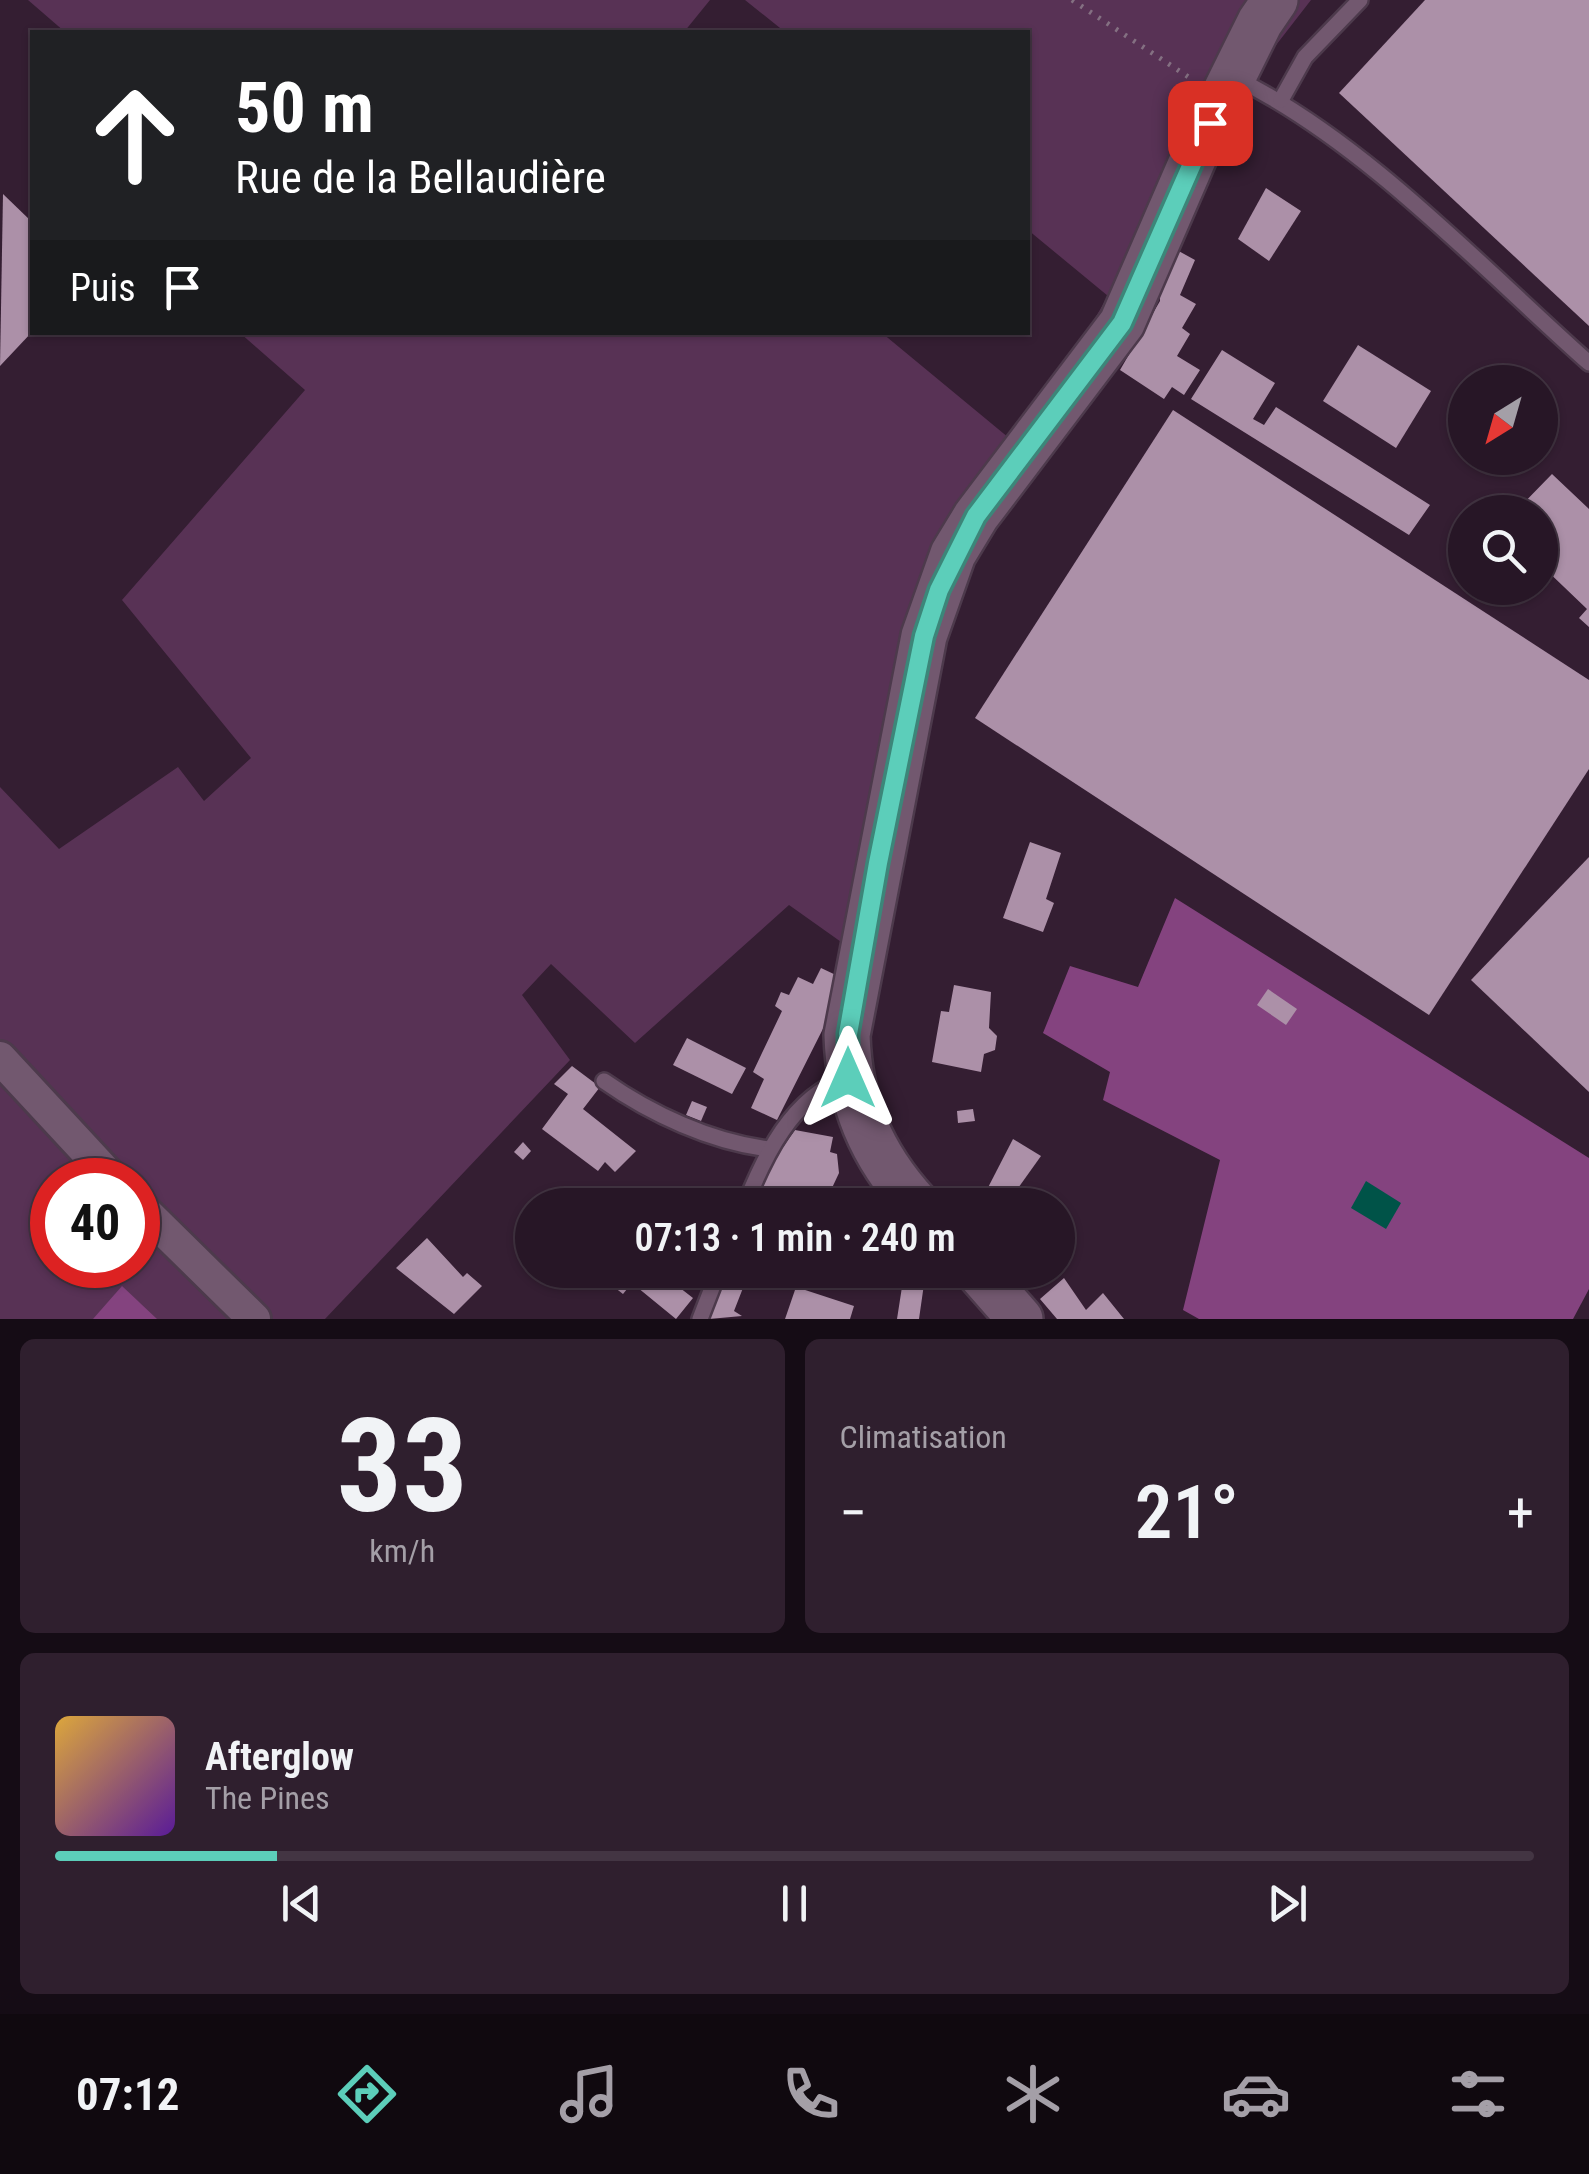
<!DOCTYPE html>
<html lang="fr">
<meta charset="utf-8">
<style>
body{margin:0;font-family:"Roboto Condensed",sans-serif;background:#2f1f2e;color:#f1f3f6;height:100vh;display:flex;flex-direction:column;font-size:38px;white-space:nowrap}
*{box-sizing:border-box;margin:0}
p{font-size:32px;color:#a49fa7}
.icon{flex:none;width:55px;height:55px;fill:none;stroke:currentColor;stroke-width:2;stroke-linecap:round;stroke-linejoin:round}
.map{position:relative;height:1319px;overflow:hidden}
.drawer{display:flex;flex-direction:column;gap:20px;padding:20px;background:#150c15;flex:1}
.drawer>*{flex:none}
.banner{position:absolute;left:30px;top:30px;width:1000px;height:305px;border-radius:0px;box-shadow:0 2px 8px #0004,0 0 0 2px #433543;background:#202124;color:#fff;overflow:hidden}
.needle{width:65px;rotate:217deg}
.buttons{position:absolute;left:1448px;top:365px;display:grid;gap:20px}
.buttons a{display:grid;place-items:center;width:110px;height:110px;border-radius:50%;background:#271626;box-shadow:0 2px 8px #0004,0 0 0 2px #433543;font-size:50px}
.speed{position:absolute;left:30px;top:1158px;display:flex;gap:20px;font-size:50px;font-weight:700;text-align:center}
.speed>*{display:grid;place-content:center;width:130px;height:130px;border-radius:50%;background:#271626;box-shadow:0 2px 8px #0004,0 0 0 2px #433543;line-height:1}
.speed .limit{border:15px solid #d22;background:#fff;color:#111}
.pin{position:absolute;display:grid;place-items:center;width:85px;height:85px;color:#fff;margin:-42px;border-radius:20px;box-shadow:0 5px 15px #0006}
.me{position:absolute;width:110px;margin:-55px;rotate:0deg;stroke-linejoin:round;filter:drop-shadow(0 0 8px #0008)}
.turn{display:flex;align-items:center;gap:35px;height:210px;padding:0 40px;font-size:45px}
.turn .icon{width:130px;height:130px;stroke-width:2.5}
.turn b{display:block;font-size:70px;line-height:85px}
.then{display:flex;align-items:center;height:95px;padding:0 40px;background:#0003;gap:20px;font-size:38px}
.big{font-size:75px;font-weight:600;line-height:1.1}
.drawer .widget{flex:1;display:flex;flex-direction:column;justify-content:center;gap:15px;min-width:0;padding:0 35px;border-radius:15px;background:#2f1f2e}
.drawer .dial{align-items:center;gap:0}
.dial b{font-size:130px;line-height:1}
.song{display:flex;align-items:center;gap:30px}
.cover{width:120px;height:120px;border-radius:15px;background:linear-gradient(135deg,hsl(40 70% 55%),hsl(270 70% 35%))}
.played{height:10px;border-radius:5px;background:linear-gradient(90deg,#5cceba 15%,#433543 15%)}
.keys{display:flex;justify-content:space-around;direction:ltr}
.heat{display:flex;justify-content:space-between;align-items:center;font-size:55px;direction:ltr}
.drawer .tiles{flex:1;display:grid;gap:20px;grid-template-columns:1fr 1fr}
.widget:last-child{grid-column:span 2}
.trip{position:absolute;left:515px;top:1188px;width:560px;height:100px;border-radius:50px;background:#271626;box-shadow:0 2px 8px #0004,0 0 0 2px #433543;font-weight:600;line-height:100px;text-align:center}
.menu{display:flex;height:160px;justify-content:space-around;align-items:center;background:#10090f;color:#a49fa7}
.menu .icon{width:70px;height:70px}
.menu .current{color:#5cceba}
.menu b{font-size:45px;color:#f1f3f6}
.map>svg:first-child{display:block}
.green{fill:#583255;fill-rule:evenodd}
.forest{fill:#84437f}
.water{fill:#005348}
.building{fill:#ac90a8}
.lines{fill:none;stroke-linecap:round;stroke-linejoin:round}
.lane-casing{stroke:#4d3a4c;stroke-width:20}
.street-casing{stroke:#4d3a4c;stroke-width:38}
.secondary-casing{stroke:#4d3a4c;stroke-width:50}
.path{stroke:#847082;stroke-width:5;stroke-dasharray:2.5 8;stroke-linecap:butt}
.lane{stroke:#72586f;stroke-width:15}
.street{stroke:#72586f;stroke-width:32}
.secondary{stroke:#72586f;stroke-width:45}
.route-casing{stroke:#3c8679;stroke-width:25}
.route{stroke:#5cceba;stroke-width:18}
</style>
<div class="map">
<svg width="1589" height="1319" viewBox="0 0 1589 1319">
<rect width="100%" height="100%" fill="#341e32"/>
<!-- green -->
<g class="green">
<path d="M 28,0 L 710,0 L 684,32 L 65,32 Z"/>
<path d="M 745,0 L 1311,0 L 1273,49 L 1109,373 L 1050,458 L 975,551 L 930,689 L 875,966 L 789,905 L 635,1043 L 551,964 L 522,995 L 570,1060 L 325,1319 L 0,1319 L 0,787 L 59,849 L 178,767 L 204,801 L 251,758 L 122,600 L 305,390 L 240,333 L 882,333 L 1009,438 L 1084,337 L 1108,296 L 1028,230 L 1028,32 L 785,32 ZM 52,1180 L 138,1180 L 138,1265 L 52,1265 Z"/>
</g>
<!-- forest -->
<g class="forest">
<path d="M 1175,898 L 1589,1158 L 1589,1289 L 1573,1319 L 1199,1319 L 1183,1310 L 1220,1160 L 1103,1100 L 1110,1072 L 1043,1033 L 1070,966 L 1138,987 Z"/>
<path d="M 122,1286 L 157,1319 L 93,1319 Z"/>
</g>
<!-- water -->
<path class="water" d="M 1366,1181 L 1401,1203 L 1386,1229 L 1351,1208 Z"/>
<!-- building -->
<g class="building">
<path d="M 1425,0 L 1589,0 L 1589,326 L 1339,93 Z"/>
<path d="M 1266,188 L 1301,211 L 1269,261 L 1238,239 Z"/>
<path d="M 3,194 L 32,222 L 32,332 L 0,366 Z"/>
<path d="M 1175,249 L 1195,260 L 1180,295 L 1196,304 L 1182,328 L 1190,334 L 1177,356 L 1200,370 L 1184,395 L 1172,387 L 1164,399 L 1120,370 L 1160,301 L 1160,283 Z"/>
<path d="M 1358,345 L 1431,391 L 1396,448 L 1323,401 Z"/>
<path d="M 1222,350 L 1275,383 L 1253,419 L 1264,425 L 1276,407 L 1430,505 L 1409,535 L 1191,399 Z"/>
<path d="M 1173,410 L 1589,680 L 1589,769 L 1429,1015 L 975,718 Z"/>
<path d="M 1552,474 L 1589,509 L 1589,627 L 1579,618 L 1587,609 L 1540,564 L 1540,512 L 1515,512 Z"/>
<path d="M 1030,842 L 1061,853 L 1046,899 L 1054,903 L 1043,932 L 1003,918 Z"/>
<path d="M 1589,857 L 1589,1092 L 1471,980 Z"/>
<path d="M 821,968 L 838,976 L 830,993 L 839,997 L 777,1120 L 751,1108 L 764,1079 L 753,1072 L 782,1011 L 775,1006 L 781,992 L 789,995 L 798,977 L 813,984 Z"/>
<path d="M 954,985 L 991,992 L 989,1028 L 997,1036 L 995,1050 L 984,1054 L 981,1072 L 932,1062 L 941,1011 L 949,1012 Z"/>
<path d="M 1268,989 L 1297,1009 L 1286,1025 L 1257,1005 Z"/>
<path d="M 687,1038 L 746,1068 L 732,1094 L 673,1065 Z"/>
<path d="M 572,1066 L 600,1087 L 583,1109 L 636,1151 L 615,1172 L 605,1162 L 598,1171 L 542,1129 L 568,1094 L 554,1084 Z"/>
<path d="M 692,1101 L 707,1107 L 701,1121 L 686,1115 Z"/>
<path d="M 973,1109 L 975,1121 L 958,1123 L 957,1111 Z"/>
<path d="M 795,1130 L 833,1137 L 830,1152 L 837,1154 L 839,1173 L 824,1205 L 754,1205 L 771,1164 Z"/>
<path d="M 1013,1139 L 1041,1156 L 1006,1205 L 979,1205 Z"/>
<path d="M 523,1142 L 531,1151 L 523,1160 L 514,1152 Z"/>
<path d="M 427,1238 L 463,1277 L 467,1273 L 482,1286 L 454,1314 L 396,1268 Z"/>
<path d="M 613,1270 L 657,1270 L 693,1298 L 676,1319 L 632,1283 L 623,1294 L 605,1280 Z"/>
<path d="M 728,1270 L 750,1270 L 734,1311 L 742,1316 L 709,1319 Z"/>
<path d="M 896,1270 L 932,1270 L 925,1277 L 919,1319 L 897,1319 L 904,1274 Z"/>
<path d="M 1064,1278 L 1086,1310 L 1103,1293 L 1124,1319 L 1057,1319 L 1040,1299 Z"/>
<path d="M 796,1287 L 854,1306 L 850,1319 L 785,1319 Z"/>
</g>
<g class="lines">
<defs>
<g id="lane">
<path d="M 1235,78 C 1363,140 1482,268 1589,363"/>
<path d="M 1281,100 L 1305,57 L 1360,0"/>
<path d="M 604,1081 C 651,1114 711,1142 769,1149"/>
<path d="M 745,1205 C 764,1157 792,1097 845,1079"/>
<path d="M 700,1319 L 719,1270"/>
</g>
<g id="street">
<path d="M 0,1058 L 113,1180"/>
<path d="M 138,1205 L 254,1319"/>
</g>
<g id="secondary">
<path d="M 917,1205 C 871,1155 849,1102 847,1035 L 924,636 L 953,554 L 976,516 L 1122,323 L 1200,143 L 1260,22 L 1275,0"/>
<path d="M 977,1270 L 1020,1319"/>
</g>
</defs>
<!-- lane casing -->
<use href="#lane" class="lane-casing"/>
<!-- street casing -->
<use href="#street" class="street-casing"/>
<!-- secondary casing -->
<use href="#secondary" class="secondary-casing"/>
<!-- path -->
<path class="path" d="M 1072,0 L 1190,78"/>
<!-- lane -->
<use href="#lane" class="lane"/>
<!-- street -->
<use href="#street" class="street"/>
<!-- secondary -->
<use href="#secondary" class="secondary"/>
</g>
<g class="lines">
<defs>
<path id="route" d="M 848,1078 L 848,1034 L 878,863 L 924,636 L 939,590 L 976,516 L 1122,323 L 1210,123"/>
</defs>
<!-- route casing -->
<use href="#route" class="route-casing"/>
<!-- route -->
<use href="#route" class="route"/>
</g>
</svg>
<div class="buttons">
<a><svg class="needle" viewBox="-14 -14 28 28"><path d="M0-13l5 13h-10z" fill="#e53935"/><path d="M0 13l5-13h-10z" fill="#a49fa7"/></svg></a>
<a><svg class="icon" aria-label="search" viewBox="0 0 24 24"><circle cx="10" cy="10" r="6"/><path d="M15 15l6 6"/></svg></a>
</div>
<div class="speed"><div class="limit">40</div></div>
<div class="pin" style="left:1210px;top:123px;background:#d93025"><svg class="icon" aria-label="arrive" viewBox="0 0 24 24"><path d="M6 21V4h12l-3 4 3 4H6"/></svg></div>
<svg class="me" style="left:848px;top:1078px" viewBox="-20 -20 40 40"><path d="M0-17L14 15 0 8-14 15z" fill="#5cceba" stroke="#fff" stroke-width="4"/></svg>
<div class="trip">07:13 · 1 min · 240 m</div>
<div class="banner">
<div class="turn"><svg class="icon" aria-label="ahead" viewBox="0 0 24 24"><path d="M12 20V5M6 11l6-6 6 6"/></svg><div><b>50 m</b>Rue de la Bellaudière</div></div>
<div class="then">Puis<svg class="icon" aria-label="arrive" viewBox="0 0 24 24"><path d="M6 21V4h12l-3 4 3 4H6"/></svg></div>
</div>
</div>
<section class="drawer">
<div class="tiles">
<div class="widget dial"><b>33</b><p>km/h</p></div>
<div class="widget"><p>Climatisation</p>
<div class="heat"><a>−</a><b class="big">21°</b><a>+</a></div>
</div>
<div class="widget">
<div class="song"><i class="cover"></i><div><b>Afterglow</b><p>The Pines</p></div></div>
<div class="played"></div>
<div class="keys"><svg class="icon" aria-label="previous" viewBox="0 0 24 24"><path d="M18 5L8 12l10 7zM5 5v14"/></svg><svg class="icon" aria-label="pause" viewBox="0 0 24 24"><path d="M8 5v14M16 5v14"/></svg><svg class="icon" aria-label="next" viewBox="0 0 24 24"><path d="M6 5l10 7-10 7zM19 5v14"/></svg></div>
</div>
</div>
</section>
<nav class="menu">
<b>07:12</b>
<svg class="icon current" aria-label="directions" viewBox="0 0 24 24"><path d="M12 3l9 9-9 9-9-9zM9 14v-3h6M13 9l2 2-2 2"/></svg>
<svg class="icon" aria-label="music" viewBox="0 0 24 24"><path d="M9 18V5l10-2v13"/><circle cx="6" cy="18" r="3"/><circle cx="16" cy="16" r="3"/></svg>
<svg class="icon" aria-label="phone" viewBox="0 0 24 24"><path d="M5 4h4l2 5-3 2q2 4 5 5l2-3 5 2v4C11 20 4 13 5 4z"/></svg>
<svg class="icon" aria-label="climate" viewBox="0 0 24 24"><path d="M12 3v18M4 7l16 10M4 17L20 7"/></svg>
<svg class="icon" aria-label="car" viewBox="0 0 24 24"><path d="M5 17H2v-5l4-1 3-4h7l3 4 3 1v5h-3M9 17h6M6 11h13"/><circle cx="7" cy="17" r="2"/><circle cx="17" cy="17" r="2"/></svg>
<svg class="icon" aria-label="filters" viewBox="0 0 24 24"><path d="M4 7h16M4 17h16"/><circle cx="9" cy="7" r="2"/><circle cx="15" cy="17" r="2"/></svg>
</nav>
